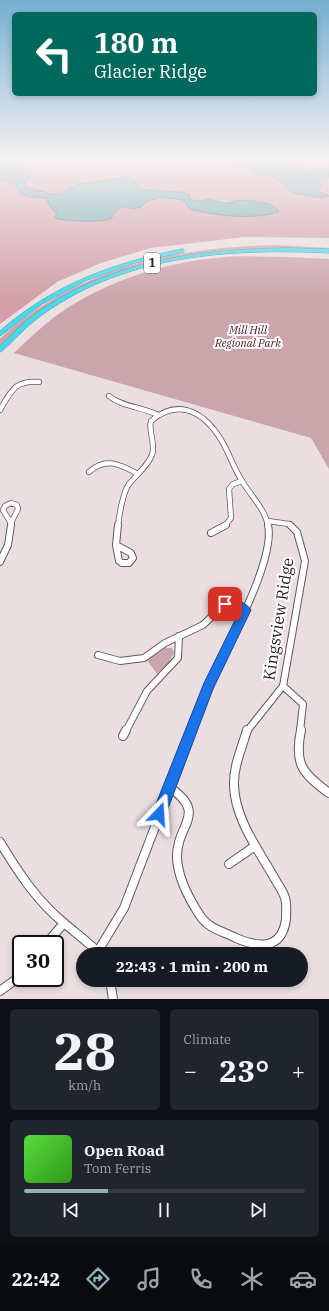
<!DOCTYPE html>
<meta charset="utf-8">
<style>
body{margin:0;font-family:"IBM Plex Serif",serif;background:#20242c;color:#f1f3f6;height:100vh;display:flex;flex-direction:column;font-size:15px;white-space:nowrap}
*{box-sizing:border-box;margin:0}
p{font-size:13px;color:#9ea1a6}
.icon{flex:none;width:22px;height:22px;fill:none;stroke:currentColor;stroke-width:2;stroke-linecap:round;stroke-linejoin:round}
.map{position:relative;height:999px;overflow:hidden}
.side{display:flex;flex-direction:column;gap:10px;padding:10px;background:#0d0f14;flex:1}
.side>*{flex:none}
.banner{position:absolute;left:12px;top:12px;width:305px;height:84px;border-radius:6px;box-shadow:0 2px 6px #0003;background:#00695c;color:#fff;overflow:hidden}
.speed{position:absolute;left:12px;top:935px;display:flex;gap:8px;font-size:20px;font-weight:700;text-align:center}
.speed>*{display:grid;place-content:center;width:52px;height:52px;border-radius:50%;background:#171b24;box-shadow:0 2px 6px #0003;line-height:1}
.speed .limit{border:2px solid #111;border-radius:6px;background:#fff;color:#111}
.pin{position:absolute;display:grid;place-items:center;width:34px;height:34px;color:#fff;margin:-17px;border-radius:8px;box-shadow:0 2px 6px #0006}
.me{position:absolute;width:44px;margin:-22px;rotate:20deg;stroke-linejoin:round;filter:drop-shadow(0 0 3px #0008)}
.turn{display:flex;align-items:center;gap:14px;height:84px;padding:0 16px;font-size:18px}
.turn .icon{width:52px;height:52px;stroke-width:2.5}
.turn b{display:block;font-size:28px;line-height:34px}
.big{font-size:30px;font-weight:700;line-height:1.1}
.side .tile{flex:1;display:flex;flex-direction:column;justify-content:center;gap:6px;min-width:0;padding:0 14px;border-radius:6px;background:#20242c}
.side .dial{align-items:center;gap:0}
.dial b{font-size:52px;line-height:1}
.song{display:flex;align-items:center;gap:12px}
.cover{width:48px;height:48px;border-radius:6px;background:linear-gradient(135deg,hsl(110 70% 55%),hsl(110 70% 35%))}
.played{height:4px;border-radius:2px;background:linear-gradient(90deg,#8fb2b8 30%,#363941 30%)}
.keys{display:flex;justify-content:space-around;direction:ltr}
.heat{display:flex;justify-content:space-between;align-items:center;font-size:22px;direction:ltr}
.side .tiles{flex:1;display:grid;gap:10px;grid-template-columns:1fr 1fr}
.tile:last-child{grid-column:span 2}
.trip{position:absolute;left:76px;top:947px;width:232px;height:40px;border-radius:20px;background:#171b24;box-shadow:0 2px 6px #0003;font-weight:700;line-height:40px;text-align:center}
.tab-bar{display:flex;height:64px;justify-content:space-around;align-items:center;background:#090b0e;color:#9ea1a6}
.tab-bar .icon{width:28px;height:28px}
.tab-bar .selected{color:#8fb2b8}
.tab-bar b{font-size:18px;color:#f1f3f6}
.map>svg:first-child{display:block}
.green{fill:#cba5ac}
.forest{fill:#d29fa9}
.water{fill:#6ca7b0;stroke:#577f86}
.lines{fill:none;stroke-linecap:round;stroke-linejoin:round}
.minor-far2-casing{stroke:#62595a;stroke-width:6}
.minor-far1-casing{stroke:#62595a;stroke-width:8}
.minor-casing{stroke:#62595a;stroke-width:10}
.motorway-casing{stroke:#3e98a5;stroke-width:1}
.minor-far2{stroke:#fff;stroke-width:4.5}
.minor-far1{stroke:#fff;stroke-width:6}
.minor{stroke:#fff;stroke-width:8}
.motorway{fill:#4bd7ea;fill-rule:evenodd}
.route{fill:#1a73e8;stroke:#114b97}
.labels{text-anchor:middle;stroke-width:4;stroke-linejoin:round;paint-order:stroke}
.far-park-label{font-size:11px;font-style:italic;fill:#501326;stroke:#fff}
.shield{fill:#fff;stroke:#686566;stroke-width:1}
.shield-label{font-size:12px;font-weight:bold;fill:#272324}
.near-street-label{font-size:16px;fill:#272324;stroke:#fff}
</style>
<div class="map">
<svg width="329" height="999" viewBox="0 0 329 999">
<rect width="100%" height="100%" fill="#eadee0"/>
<!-- green -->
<g class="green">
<path d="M 276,245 L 329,248 L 329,250 C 210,244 88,256 0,346 L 0,339 L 5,334 C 82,267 176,247 276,245 Z"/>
<path d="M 287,257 L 329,259 L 329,469 L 311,438 L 14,353 C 29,339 43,325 60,313 C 105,282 162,263 217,258 C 240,255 264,257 287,257 Z"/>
<path d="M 165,648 L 172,648 L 174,653 L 168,664 L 157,674 L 147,660 Z"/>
</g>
<!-- forest -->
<g class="forest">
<path d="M 20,160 L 237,160 L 239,161 L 238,164 L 250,165 L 263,175 L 271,175 L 280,179 L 294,193 L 322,198 L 328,196 C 320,192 318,190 319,181 L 329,177 L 329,238 L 244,237 L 151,248 L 101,263 L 57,282 L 0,324 L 0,181 L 5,181 L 14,183 L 21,194 L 31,197 L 46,198 L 58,214 L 57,219 L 70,221 L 111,219 L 114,213 L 122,206 C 126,207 130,209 134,209 C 141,208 143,204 148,201 C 159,195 172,196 183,200 L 190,209 C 215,216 253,220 279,212 L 232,201 C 223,203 215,199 207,200 C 199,201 195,201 188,197 L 190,195 L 169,191 L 144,190 L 136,184 L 117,178 L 102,182 L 90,183 L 70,188 L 61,194 L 48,194 L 24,186 L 26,181 L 29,180 L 27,173 L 18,171 L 11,166 Z"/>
<path d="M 270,160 L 329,160 L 329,170 L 307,172 L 282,162 Z"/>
</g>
<!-- water -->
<g class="water">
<path d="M 0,160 L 21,160 L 11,166 C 18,171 25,172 31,178 L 26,181 L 24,186 L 36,190 L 46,192 L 48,194 L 61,194 L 76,185 L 127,177 L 134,179 L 136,184 L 144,190 L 181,192 L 191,195 L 188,197 L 193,200 L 203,201 L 208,199 L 225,203 L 242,200 L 251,201 L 269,204 L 278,210 L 279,212 C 251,220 217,216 190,209 L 183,200 L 161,197 L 147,201 L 141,207 L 133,209 L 122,206 L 114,213 L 111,219 C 94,223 74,221 57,219 L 55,216 L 57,214 L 50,206 L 46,198 L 31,197 L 21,194 L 14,183 L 5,181 L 0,181 L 2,172 L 0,171 Z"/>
<path d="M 237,160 L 270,160 L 282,162 L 307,172 L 329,170 L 329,177 L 319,181 L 321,186 L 318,188 L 320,192 L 329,196 L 322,198 L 294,193 C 289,191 289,187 285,184 C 272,174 272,176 256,174 L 252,171 L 253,167 L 245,164 L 238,164 L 239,161 Z"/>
</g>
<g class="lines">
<defs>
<g id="minor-far2">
<path d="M 109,396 C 122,407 143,407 158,415"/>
<path d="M 0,410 C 11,391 15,380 39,382"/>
<path d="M 89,472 C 106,457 120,464 138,474"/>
<path d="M 11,503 L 17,505 L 18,509 L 11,523 L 3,510 L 5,506 Z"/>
<path d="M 268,521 L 289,524 L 291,526"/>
<path d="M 11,526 L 11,523"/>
<path d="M 118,526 C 119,516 123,492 129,484 C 137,474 147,467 152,455 C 156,443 148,432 151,421 C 176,399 201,410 218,435 C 228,449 233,467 242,481 C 251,496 265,509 268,526"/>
<path d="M 225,526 L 231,518 L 229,489 L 233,484 L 242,481"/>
</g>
<g id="minor-far1">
<path d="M 211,533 L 226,525"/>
<path d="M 116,545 L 131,553 L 133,558 L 129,563 L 122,563 L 119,561 Z"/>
<path d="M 116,545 L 118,525"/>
<path d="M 0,562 L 8,545 L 11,525"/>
<path d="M 98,655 L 120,661 L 144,658 L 165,643 L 203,625 L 225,604 L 230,603 L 245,610"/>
<path d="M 283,686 L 303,704 L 300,731"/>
<path d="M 126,731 L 147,691 L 178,658 L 179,636"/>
<path d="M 191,731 C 197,716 202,700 209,685 C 225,650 276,561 268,525"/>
<path d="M 247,731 L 283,686 L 305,561 L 297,532 L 290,525"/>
</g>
<g id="minor">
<path d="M 301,730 C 294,764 302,773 329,793"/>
<path d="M 123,736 L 126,730"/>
<path d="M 169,787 C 209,814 176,824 177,858 C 178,878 188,897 199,914 C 207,928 222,931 236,938 C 259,948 282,950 286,919 C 286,912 287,904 285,898 C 283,891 278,885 275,879 C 259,851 235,819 234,786 C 233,767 242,748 247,730"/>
<path d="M 0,842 C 18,872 37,901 64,923 C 77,934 87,941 99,953"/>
<path d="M 229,864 L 255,846"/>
<path d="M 46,944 L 64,923"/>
<path d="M 98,951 L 124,908 L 192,730"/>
<path d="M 110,980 L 113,999"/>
<path d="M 0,991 L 15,980 L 21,973"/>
</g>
<g id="motorway">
<path d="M 285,248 L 329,249 L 329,253 C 227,248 120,255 35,320 C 24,329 13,341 2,351 L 0,352 L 0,346 C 10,337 20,325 31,317 C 107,261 194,250 285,248 Z"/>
<path d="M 182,249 L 184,250 L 184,252 L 135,263 L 87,280 L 42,304 L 0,336 L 0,331 C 54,284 113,263 182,249 Z"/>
</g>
</defs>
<!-- minor-far2 casing -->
<use href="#minor-far2" class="minor-far2-casing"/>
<!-- minor-far1 casing -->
<use href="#minor-far1" class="minor-far1-casing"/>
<!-- minor casing -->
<use href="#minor" class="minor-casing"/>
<!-- motorway casing -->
<use href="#motorway" class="motorway-casing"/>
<!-- minor-far2 -->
<use href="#minor-far2" class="minor-far2"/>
<!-- minor-far1 -->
<use href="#minor-far1" class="minor-far1"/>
<!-- minor -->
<use href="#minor" class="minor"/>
<!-- motorway -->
<use href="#motorway" class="motorway"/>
</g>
<!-- sky -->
<linearGradient id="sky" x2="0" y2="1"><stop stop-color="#76afd2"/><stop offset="0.53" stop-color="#f6f0f1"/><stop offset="1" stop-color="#f6f0f1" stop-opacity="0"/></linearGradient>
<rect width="329" height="300" fill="url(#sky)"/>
<!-- route -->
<path class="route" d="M 230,598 C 237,600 247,603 251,610 L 213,689 L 164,819 L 159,821 L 154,819 L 152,814 L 204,683 L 239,612 C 232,608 227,610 221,607 L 220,604 L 221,601 Z"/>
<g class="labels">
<!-- far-park labels -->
<g class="far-park-label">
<text x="248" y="334">Mill Hill<tspan x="248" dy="13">Regional Park</tspan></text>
</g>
<!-- shield labels -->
<rect class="shield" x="144" y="253" width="16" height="20" rx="3"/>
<g class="shield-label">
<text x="152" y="267">1</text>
</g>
<!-- near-street labels -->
<g class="near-street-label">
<text transform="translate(278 619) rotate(-81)" y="6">Kingsview Ridge</text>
</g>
</g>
</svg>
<div class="speed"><div class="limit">30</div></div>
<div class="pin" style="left:225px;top:604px;background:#d93025"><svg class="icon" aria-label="arrive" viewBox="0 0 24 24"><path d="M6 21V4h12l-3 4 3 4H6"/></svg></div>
<svg class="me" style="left:159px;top:814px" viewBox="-20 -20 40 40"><path d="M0-17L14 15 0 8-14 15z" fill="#1a73e8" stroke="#fff" stroke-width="4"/></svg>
<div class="trip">22:43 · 1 min · 200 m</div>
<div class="banner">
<div class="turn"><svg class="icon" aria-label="left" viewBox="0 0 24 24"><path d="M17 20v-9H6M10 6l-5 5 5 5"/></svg><div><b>180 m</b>Glacier Ridge</div></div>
</div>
</div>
<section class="side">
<div class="tiles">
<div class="tile dial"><b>28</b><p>km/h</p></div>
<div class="tile"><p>Climate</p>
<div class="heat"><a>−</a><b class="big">23°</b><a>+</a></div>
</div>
<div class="tile">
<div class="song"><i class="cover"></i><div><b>Open Road</b><p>Tom Ferris</p></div></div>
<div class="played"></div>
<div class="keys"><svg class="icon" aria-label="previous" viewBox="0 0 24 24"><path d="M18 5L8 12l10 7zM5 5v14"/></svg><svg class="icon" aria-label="pause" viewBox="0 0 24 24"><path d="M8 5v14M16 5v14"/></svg><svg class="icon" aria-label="next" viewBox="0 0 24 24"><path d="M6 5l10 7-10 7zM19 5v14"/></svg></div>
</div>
</div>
</section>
<nav class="tab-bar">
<b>22:42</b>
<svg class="icon selected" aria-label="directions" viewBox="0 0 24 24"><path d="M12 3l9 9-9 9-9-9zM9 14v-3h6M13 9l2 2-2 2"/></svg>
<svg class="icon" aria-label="music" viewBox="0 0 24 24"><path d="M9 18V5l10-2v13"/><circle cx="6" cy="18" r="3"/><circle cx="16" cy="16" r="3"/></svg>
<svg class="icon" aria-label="phone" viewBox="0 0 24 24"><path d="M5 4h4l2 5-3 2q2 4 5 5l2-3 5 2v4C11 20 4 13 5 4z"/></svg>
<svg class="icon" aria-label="climate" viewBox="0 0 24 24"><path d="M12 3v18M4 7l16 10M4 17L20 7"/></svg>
<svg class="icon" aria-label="car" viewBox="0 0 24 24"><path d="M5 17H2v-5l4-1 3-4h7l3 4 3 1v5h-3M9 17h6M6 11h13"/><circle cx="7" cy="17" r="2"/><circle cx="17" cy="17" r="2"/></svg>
</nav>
